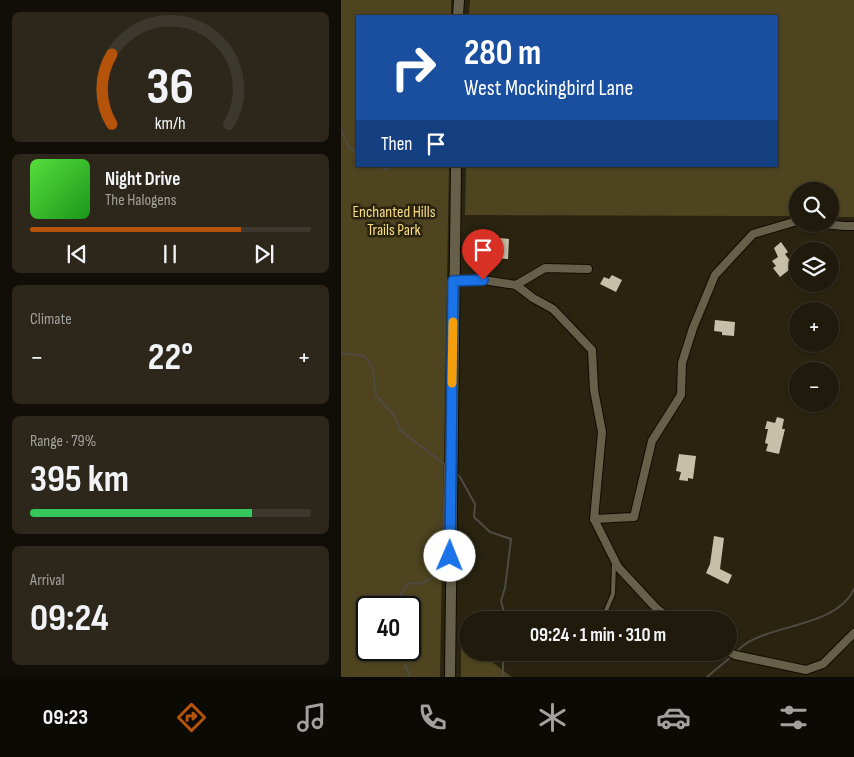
<!DOCTYPE html>
<meta charset="utf-8">
<style>
body{margin:0;font-family:"Sofia Sans Condensed",sans-serif;background:#2c271a;color:#f1f3f6;height:100vh;display:flex;flex-direction:column;font-size:19px;white-space:nowrap}
*{box-sizing:border-box;margin:0}
p{font-size:16px;color:#a1a19d}
.icon{flex:none;width:28px;height:28px;fill:none;stroke:currentColor;stroke-width:2;stroke-linecap:round;stroke-linejoin:round}
.map{position:relative;flex:1;overflow:hidden}
.side{display:flex;flex-direction:column;gap:12px;padding:12px;background:#110e07;width:341px}
.side>*{flex:none}
.guide{position:absolute;left:15px;top:15px;width:422px;height:152px;border-radius:0px;box-shadow:0 1px 4px #0004,0 0 0 1px #3c382d;background:#1a4fa0;color:#fff;overflow:hidden}
.tools{position:absolute;left:448px;top:182px;display:grid;gap:10px}
.tools a{display:grid;place-items:center;width:50px;height:50px;border-radius:50%;background:#1f1a0c;box-shadow:0 1px 4px #0004,0 0 0 1px #3c382d;font-size:25px}
.speed{position:absolute;left:15px;top:596px;display:flex;gap:10px;font-size:25px;font-weight:700;text-align:center}
.speed>*{display:grid;place-content:center;width:65px;height:65px;border-radius:50%;background:#1f1a0c;box-shadow:0 1px 4px #0004,0 0 0 1px #3c382d;line-height:1}
.speed .limit{border:2px solid #111;border-radius:8px;background:#fff;color:#111}
.pin{position:absolute;display:grid;place-items:center;width:42px;height:42px;color:#fff;margin:-51px -21px;border-radius:50% 50% 50% 0;rotate:-45deg;box-shadow:0 0 5px #0007}
.pin .icon{rotate:45deg}
.me{position:absolute;width:55px;margin:-28px;rotate:1deg;stroke-linejoin:round;filter:drop-shadow(0 0 4px #0008)}
.turn{display:flex;align-items:center;gap:18px;height:105px;padding:0 25px;font-size:22px}
.turn .icon{width:65px;height:65px;stroke-width:2.5}
.turn b{display:block;font-size:35px;line-height:42px}
.then{display:flex;align-items:center;height:48px;padding:0 25px;background:#0003;gap:10px;font-size:19px}
.big{font-size:38px;font-weight:700;line-height:1.1}
.side .card{flex:1;display:flex;flex-direction:column;justify-content:center;gap:8px;min-width:0;padding:0 18px;border-radius:8px;background:#2c271a}
.side .dial{align-items:center;gap:0}
.dial svg{height:130px;overflow:visible;fill:none;stroke:#3c382d;stroke-width:7;stroke-linecap:round;text-anchor:middle}
.dial text{fill:#f1f3f6;stroke:none}
.song{display:flex;align-items:center;gap:15px}
.cover{width:60px;height:60px;border-radius:8px;background:linear-gradient(135deg,hsl(110 70% 55%),hsl(120 70% 35%))}
.played{height:5px;border-radius:2px;background:linear-gradient(90deg,#b45309 75%,#3c382d 75%)}
.keys{display:flex;justify-content:space-around;direction:ltr}
.heat{display:flex;justify-content:space-between;align-items:center;font-size:28px;direction:ltr}
.charge{height:8px;border-radius:4px;background:linear-gradient(90deg,#34c759 79%,#3c382d 0)}
.trip{position:absolute;left:118px;top:611px;width:278px;height:50px;border-radius:25px;background:#1f1a0c;box-shadow:0 1px 4px #0004,0 0 0 1px #3c382d;font-weight:700;line-height:50px;text-align:center}
.dock{display:flex;height:80px;justify-content:space-around;align-items:center;background:#0c0a05;color:#a1a19d}
.dock .icon{width:35px;height:35px}
.dock .on{color:#b45309}
.dock b{font-size:22px;color:#f1f3f6}
main{display:flex;flex:1;min-height:0}
.map>svg:first-child{display:block}
.green{fill:#4e4420;fill-rule:evenodd}
.lines{fill:none;stroke-linecap:round;stroke-linejoin:round}
.stream{stroke:#504b42;stroke-width:2}
.building{fill:#c7c0a9}
.lane-casing{stroke:#110c00;stroke-width:6}
.street-casing{stroke:#110c00;stroke-width:10}
.secondary-casing{stroke:#110c00;stroke-width:12}
.lane{stroke:#66604b;stroke-width:4}
.street{stroke:#66604b;stroke-width:8}
.secondary{stroke:#66604b;stroke-width:10}
.route-casing{stroke:#114b97;stroke-width:12}
.route{stroke:#1a73e8;stroke-width:9}
.slow{stroke:#f59e0b;stroke-width:9}
.labels{text-anchor:middle;stroke-width:5;stroke-linejoin:round;paint-order:stroke}
.park-label{font-size:16px;fill:#f9dd81;stroke:#292310}
</style>
<main>
<section class="side">
<div class="card dial"><svg viewBox="0 0 100 80">
<path d="M14 69A42 42 0 1 1 86 69"/>
<path d="M14 69A42 42 0 0 1 14 26" stroke="#b45309"/>
<text x="50" y="56" font-size="32" font-weight="700">36</text>
<text x="50" y="72" font-size="11">km/h</text>
</svg></div>
<div class="card">
<div class="song"><i class="cover"></i><div><b>Night Drive</b><p>The Halogens</p></div></div>
<div class="played"></div>
<div class="keys"><svg class="icon" aria-label="previous" viewBox="0 0 24 24"><path d="M18 5L8 12l10 7zM5 5v14"/></svg><svg class="icon" aria-label="pause" viewBox="0 0 24 24"><path d="M8 5v14M16 5v14"/></svg><svg class="icon" aria-label="next" viewBox="0 0 24 24"><path d="M6 5l10 7-10 7zM19 5v14"/></svg></div>
</div>
<div class="card"><p>Climate</p>
<div class="heat"><a>−</a><b class="big">22°</b><a>+</a></div>
</div>
<div class="card"><p>Range · 79%</p><b class="big">395 km</b><div class="charge"></div></div>
<div class="card"><p>Arrival</p><b class="big">09:24</b></div>
</section>
<div class="map">
<svg width="513" height="677" viewBox="0 0 513 677">
<rect width="100%" height="100%" fill="#292310"/>
<!-- green -->
<g class="green">
<path d="M 0,0 L 110,0 L 110,16 L 16,16 L 16,166 L 108,166 L 99,677 L 0,677 ZM 26,608 L 69,608 L 69,650 L 26,650 Z"/>
<path d="M 129,0 L 513,0 L 513,217 L 489,217 L 489,191 L 456,191 L 456,216 L 124,215 L 125,166 L 436,166 L 436,16 L 128,16 Z"/>
<path d="M 120,638 L 126,642 L 126,652 L 139,653 L 171,677 L 120,677 Z"/>
</g>
<g class="lines">
<!-- stream -->
<g class="stream">
<path d="M 0,130 L 8,147 L 16,154"/>
<path d="M 37,166 L 45,169 L 52,166"/>
<path d="M 0,353 L 24,356 L 32,369 L 35,395 L 55,418 L 59,430 L 108,468"/>
<path d="M 116,474 L 119,477 L 134,504 L 133,517 L 149,532 L 170,539 L 164,588 L 160,601 L 165,620"/>
<path d="M 61,608 L 60,593 L 68,583 L 79,584 L 92,577 L 102,546 L 104,466"/>
<path d="M 62,650 L 61,657 L 69,677"/>
<path d="M 162,652 L 162,677"/>
<path d="M 395,653 C 397,650 400,647 403,645 C 432,624 497,626 513,589"/>
<path d="M 366,677 L 391,656"/>
</g>
</g>
<!-- building -->
<g class="building">
<path d="M 159,238 L 168,239 L 167,259 L 152,258 L 152,254 Z"/>
<path d="M 440,242 L 447,252 L 444,254 L 453,266 L 439,277 L 432,268 L 435,266 L 431,261 L 437,257 L 433,248 Z"/>
<path d="M 271,275 L 281,280 L 275,292 L 259,284 L 263,277 L 268,279 Z"/>
<path d="M 374,320 L 394,322 L 393,336 L 381,335 L 381,332 L 373,331 Z"/>
<path d="M 436,417 L 443,419 L 441,429 L 444,429 L 438,454 L 425,451 L 427,444 L 424,443 L 427,429 L 424,429 L 426,421 L 434,423 Z"/>
<path d="M 338,454 L 355,456 L 352,479 L 347,478 L 347,481 L 338,480 L 340,472 L 335,471 Z"/>
<path d="M 373,536 L 383,538 L 379,569 L 391,575 L 387,584 L 365,573 L 369,564 Z"/>
</g>
<g class="lines">
<defs>
<g id="lane">
<path d="M 261,620 L 272,594 L 273,563"/>
<path d="M 241,652 L 246,652"/>
</g>
<g id="street">
<path d="M 482,224 L 503,226 L 513,226"/>
<path d="M 112,281 L 142,280 L 175,285 L 192,298 L 212,309 L 251,350 L 253,390 L 261,432 L 253,519 L 277,567 L 316,609 L 331,620"/>
<path d="M 175,285 L 204,268 L 247,269"/>
<path d="M 253,519 L 293,517 L 311,441 L 340,395 L 341,363 L 352,328 L 374,275 L 412,234 L 456,221"/>
<path d="M 386,651 L 394,655 L 465,670 L 482,664 L 513,633"/>
</g>
<g id="secondary">
<path d="M 117,16 L 118,0"/>
<path d="M 109,677 L 115,166"/>
</g>
</defs>
<!-- lane casing -->
<use href="#lane" class="lane-casing"/>
<!-- street casing -->
<use href="#street" class="street-casing"/>
<!-- secondary casing -->
<use href="#secondary" class="secondary-casing"/>
<!-- lane -->
<use href="#lane" class="lane"/>
<!-- street -->
<use href="#street" class="street"/>
<!-- secondary -->
<use href="#secondary" class="secondary"/>
</g>
<g class="lines">
<defs>
<path id="route" d="M 109,556 L 112,281 L 142,280"/>
</defs>
<!-- route casing -->
<use href="#route" class="route-casing"/>
<!-- route -->
<use href="#route" class="route"/>
<!-- slow -->
<path class="slow" d="M 111,383 L 112,322"/>
</g>
<g class="labels">
<!-- park labels -->
<g class="park-label">
<text x="53" y="217">Enchanted Hills<tspan x="53" dy="18">Trails Park</tspan></text>
</g>
</g>
</svg>
<div class="tools">
<a><svg class="icon" aria-label="search" viewBox="0 0 24 24"><circle cx="10" cy="10" r="6"/><path d="M15 15l6 6"/></svg></a>
<a><svg class="icon" aria-label="layers" viewBox="0 0 24 24"><path d="M12 4l9 5-9 5-9-5zM3 14l9 5 9-5"/></svg></a>
<a>+</a>
<a>−</a>
</div>
<div class="speed"><div class="limit">40</div></div>
<div class="pin" style="left:142px;top:280px;background:#d93025"><svg class="icon" aria-label="arrive" viewBox="0 0 24 24"><path d="M6 21V4h12l-3 4 3 4H6"/></svg></div>
<svg class="me" style="left:109px;top:556px" viewBox="-20 -20 40 40"><circle r="19" fill="#fff"/><path d="M0-13L10 11 0 6-10 11z" fill="#1a73e8"/></svg>
<div class="trip">09:24 · 1 min · 310 m</div>
<div class="guide">
<div class="turn"><svg class="icon" aria-label="right" viewBox="0 0 24 24"><path d="M7 20v-9h11M14 6l5 5-5 5"/></svg><div><b>280 m</b>West Mockingbird Lane</div></div>
<div class="then">Then<svg class="icon" aria-label="arrive" viewBox="0 0 24 24"><path d="M6 21V4h12l-3 4 3 4H6"/></svg></div>
</div>
</div>
</main>
<nav class="dock">
<b>09:23</b>
<svg class="icon on" aria-label="directions" viewBox="0 0 24 24"><path d="M12 3l9 9-9 9-9-9zM9 14v-3h6M13 9l2 2-2 2"/></svg>
<svg class="icon" aria-label="music" viewBox="0 0 24 24"><path d="M9 18V5l10-2v13"/><circle cx="6" cy="18" r="3"/><circle cx="16" cy="16" r="3"/></svg>
<svg class="icon" aria-label="phone" viewBox="0 0 24 24"><path d="M5 4h4l2 5-3 2q2 4 5 5l2-3 5 2v4C11 20 4 13 5 4z"/></svg>
<svg class="icon" aria-label="climate" viewBox="0 0 24 24"><path d="M12 3v18M4 7l16 10M4 17L20 7"/></svg>
<svg class="icon" aria-label="car" viewBox="0 0 24 24"><path d="M5 17H2v-5l4-1 3-4h7l3 4 3 1v5h-3M9 17h6M6 11h13"/><circle cx="7" cy="17" r="2"/><circle cx="17" cy="17" r="2"/></svg>
<svg class="icon" aria-label="filters" viewBox="0 0 24 24"><path d="M4 7h16M4 17h16"/><circle cx="9" cy="7" r="2"/><circle cx="15" cy="17" r="2"/></svg>
</nav>
